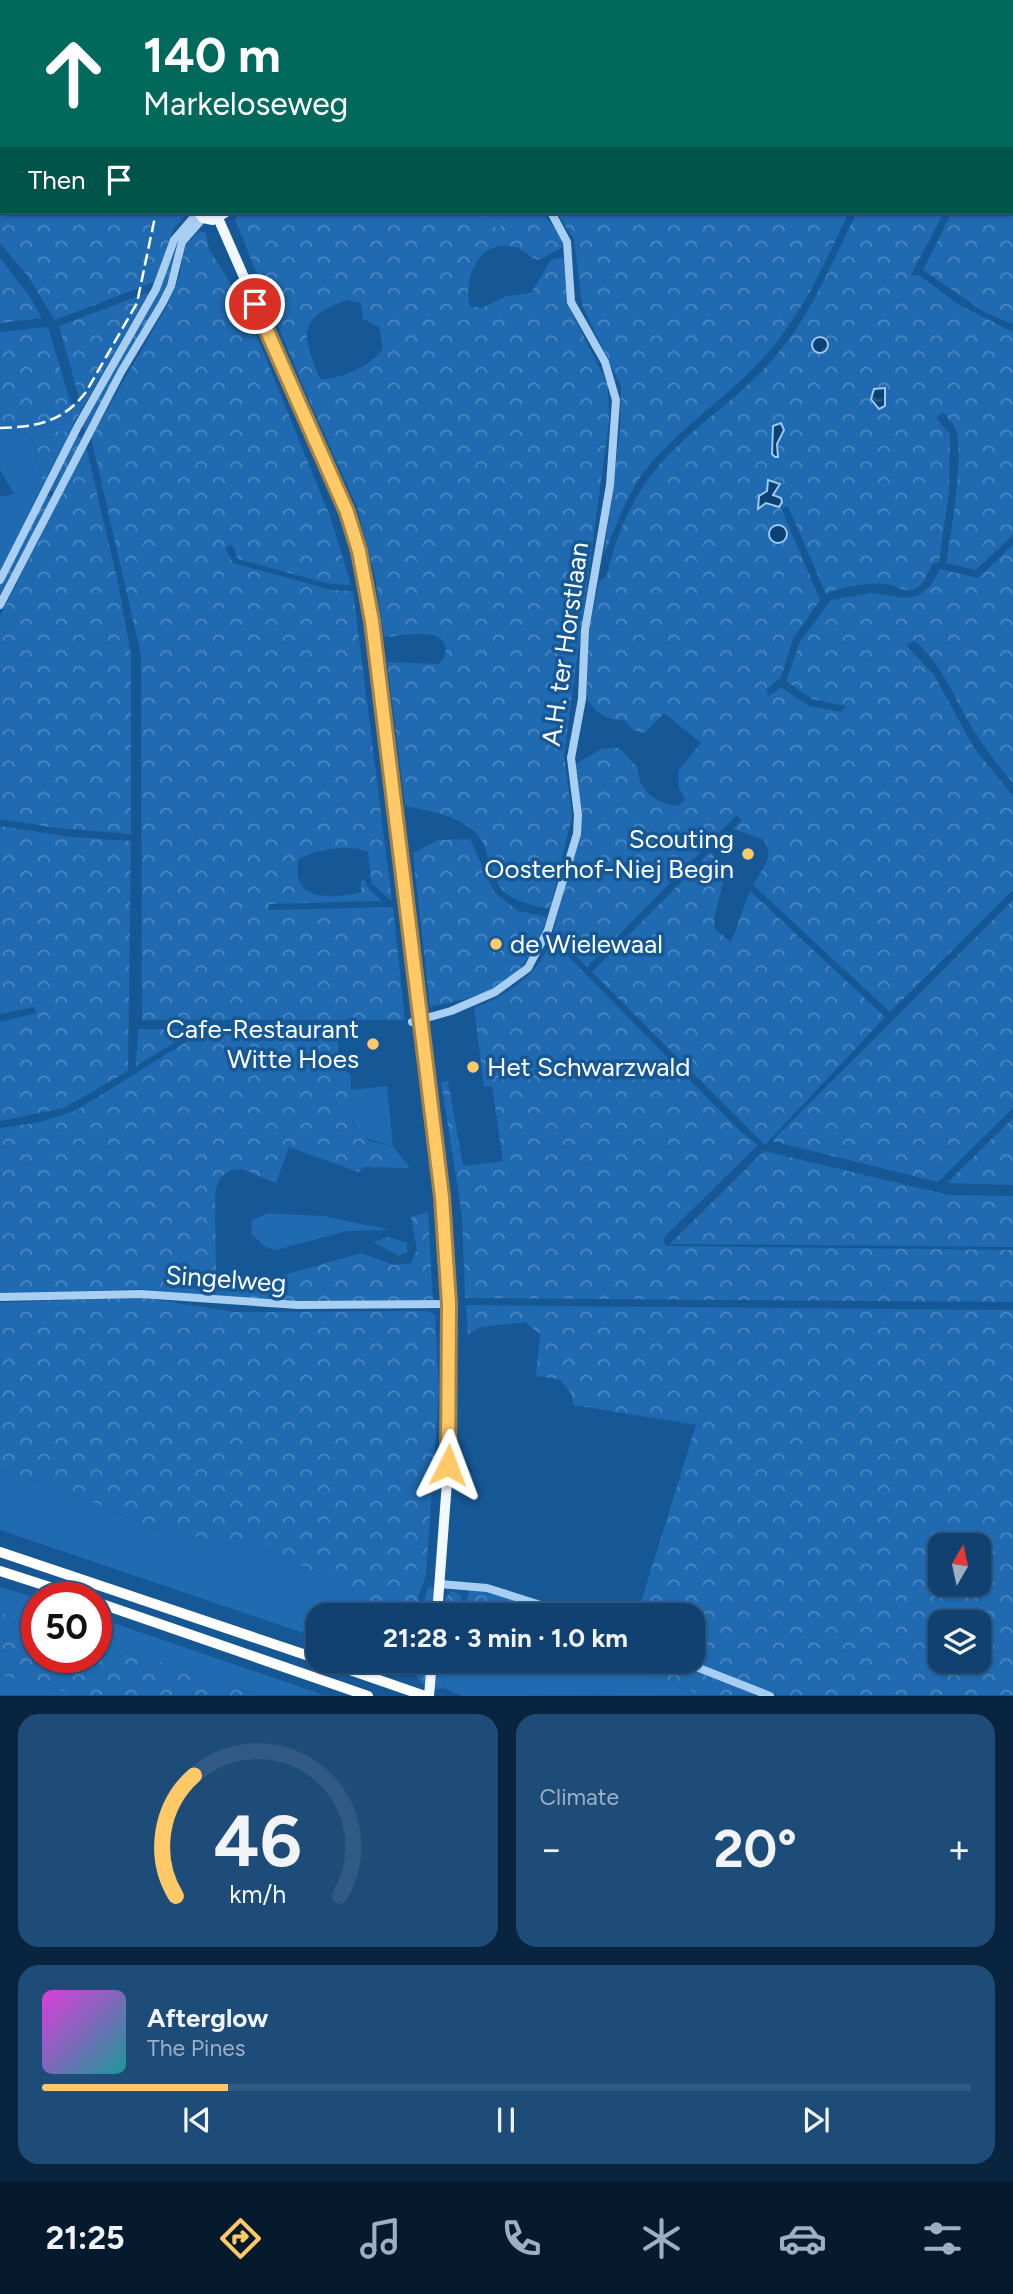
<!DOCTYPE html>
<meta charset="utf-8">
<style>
body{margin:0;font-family:Figtree,sans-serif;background:#1e4c78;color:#f1f3f6;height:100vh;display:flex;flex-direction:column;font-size:26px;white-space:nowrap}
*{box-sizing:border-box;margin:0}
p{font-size:23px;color:#9cafc3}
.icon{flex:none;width:38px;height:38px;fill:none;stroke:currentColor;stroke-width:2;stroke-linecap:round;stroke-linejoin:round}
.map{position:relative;height:1696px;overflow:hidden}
.drawer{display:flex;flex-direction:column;gap:18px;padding:18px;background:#09243e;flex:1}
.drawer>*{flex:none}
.top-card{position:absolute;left:0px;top:0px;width:1013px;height:214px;box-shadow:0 2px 5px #0004,0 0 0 2px #305a83;background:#00695c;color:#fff;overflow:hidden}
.needle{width:46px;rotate:9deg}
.fabs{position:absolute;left:928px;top:1533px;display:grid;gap:14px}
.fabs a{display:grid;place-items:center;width:63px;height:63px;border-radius:14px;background:#104170;box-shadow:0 2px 5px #0004,0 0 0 2px #305a83;font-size:35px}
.speed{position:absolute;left:21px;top:1582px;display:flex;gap:14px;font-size:35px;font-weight:700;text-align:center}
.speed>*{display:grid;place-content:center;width:91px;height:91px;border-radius:50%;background:#104170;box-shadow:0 2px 5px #0004,0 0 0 2px #305a83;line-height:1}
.speed .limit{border:10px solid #d22;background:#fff;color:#111}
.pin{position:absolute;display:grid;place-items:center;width:60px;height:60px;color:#fff;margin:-30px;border:4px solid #fff;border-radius:50%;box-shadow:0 2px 7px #0007}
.me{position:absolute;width:77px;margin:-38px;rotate:3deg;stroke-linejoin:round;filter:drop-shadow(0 0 5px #0008)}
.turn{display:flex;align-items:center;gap:24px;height:147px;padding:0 28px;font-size:32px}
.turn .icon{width:91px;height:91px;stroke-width:2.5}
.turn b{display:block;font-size:49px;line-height:60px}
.then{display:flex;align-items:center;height:66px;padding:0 28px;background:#0003;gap:14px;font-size:26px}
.big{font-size:52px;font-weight:700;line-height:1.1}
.drawer .card{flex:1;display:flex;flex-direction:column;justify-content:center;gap:10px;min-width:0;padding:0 24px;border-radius:21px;background:#1e4c78}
.drawer .dial{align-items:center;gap:0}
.dial svg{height:182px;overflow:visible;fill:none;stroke:#305a83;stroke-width:7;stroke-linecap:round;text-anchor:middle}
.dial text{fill:#f1f3f6;stroke:none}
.song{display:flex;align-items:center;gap:21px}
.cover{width:84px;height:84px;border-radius:10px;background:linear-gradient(135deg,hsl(300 70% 55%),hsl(180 70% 35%))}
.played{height:7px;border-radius:4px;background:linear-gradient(90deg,#ffc968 20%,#305a83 20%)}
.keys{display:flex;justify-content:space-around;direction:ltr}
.heat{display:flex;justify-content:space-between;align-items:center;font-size:38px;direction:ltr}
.drawer .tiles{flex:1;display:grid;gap:18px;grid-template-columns:1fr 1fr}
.card:last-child{grid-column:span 2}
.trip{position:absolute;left:306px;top:1603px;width:399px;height:70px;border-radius:21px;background:#104170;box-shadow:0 2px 5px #0004,0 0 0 2px #305a83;font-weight:700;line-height:70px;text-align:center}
.tab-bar{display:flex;height:112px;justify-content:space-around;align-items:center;background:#061a2d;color:#9cafc3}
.tab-bar .icon{width:49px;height:49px}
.tab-bar .on{color:#ffc968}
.tab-bar b{font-size:32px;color:#f1f3f6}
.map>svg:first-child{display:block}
.green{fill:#1f6ab0}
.forest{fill:url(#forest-crowns);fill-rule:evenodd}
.water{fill:url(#water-ripples);stroke:#9acaf4;stroke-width:2}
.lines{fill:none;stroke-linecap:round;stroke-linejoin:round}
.minor{stroke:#a8cef1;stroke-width:8}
.major{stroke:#f2f8ff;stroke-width:10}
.highway{stroke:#fff;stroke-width:10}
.rail{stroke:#fff;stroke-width:2.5;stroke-dasharray:12 5;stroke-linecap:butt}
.route-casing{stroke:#a68344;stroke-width:18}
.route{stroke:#ffc968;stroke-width:12}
.poi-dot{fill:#ffc968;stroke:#165796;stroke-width:2.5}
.labels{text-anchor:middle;stroke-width:7;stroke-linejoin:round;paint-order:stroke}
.street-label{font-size:26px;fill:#fff;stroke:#165796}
.poi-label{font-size:26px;fill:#fff;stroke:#165796;text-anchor:end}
</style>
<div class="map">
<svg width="1013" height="1696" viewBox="0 0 1013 1696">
<defs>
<pattern id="forest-crowns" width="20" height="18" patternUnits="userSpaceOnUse" patternTransform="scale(1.75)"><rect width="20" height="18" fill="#1f6ab0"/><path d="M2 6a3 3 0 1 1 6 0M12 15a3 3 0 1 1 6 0" fill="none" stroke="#4c88c0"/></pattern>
<pattern id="water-ripples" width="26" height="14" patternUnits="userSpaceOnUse" patternTransform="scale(1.75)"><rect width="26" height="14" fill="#0e4173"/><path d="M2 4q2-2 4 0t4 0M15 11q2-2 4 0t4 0" fill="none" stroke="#325e88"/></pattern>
</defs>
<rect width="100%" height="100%" fill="#165796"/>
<!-- green -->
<g class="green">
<path d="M 0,0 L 58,2 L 2,2 L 0,101 Z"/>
<path d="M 466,212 L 508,212 L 499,229 Z"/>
<path d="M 74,423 L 71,431 L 31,434 L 43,485 L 0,571 L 0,497 L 14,494 L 0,470 L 0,428 Z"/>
<path d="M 387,1086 L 393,1146 L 362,1137 L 351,1118 L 349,1090 Z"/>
<path d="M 268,1213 L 323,1216 L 391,1230 L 347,1231 L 276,1250 L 265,1247 L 251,1233 L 252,1220 Z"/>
<path d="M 0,1470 L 64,1489 L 142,1524 L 171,1533 L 252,1546 L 283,1557 L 346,1586 L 386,1615 L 318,1615 L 318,1638 L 0,1530 Z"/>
<path d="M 0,1587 L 37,1598 L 37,1622 L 0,1613 Z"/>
<path d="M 428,1587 L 435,1588 L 433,1615 L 427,1615 L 424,1602 Z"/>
<path d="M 96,1617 L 324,1695 L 256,1695 L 96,1640 Z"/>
<path d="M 446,1661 L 617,1661 L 702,1695 L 463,1696 L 443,1688 Z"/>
<path d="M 0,1675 L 78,1695 L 0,1695 Z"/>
</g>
<!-- forest -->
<g class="forest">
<path d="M 354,0 L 493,0 L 354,2 Z"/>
<path d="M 504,0 L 693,0 L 503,2 Z"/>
<path d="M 701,0 L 812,0 L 816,2 L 700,2 Z"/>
<path d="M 828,0 L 964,0 L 832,2 Z"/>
<path d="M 972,0 L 1013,0 L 1013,206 L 1012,2 Z"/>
<path d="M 0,118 L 2,212 L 185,212 L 186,215 L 174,228 L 154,282 L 55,320 L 27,275 L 0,243 Z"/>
<path d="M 239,212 L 466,212 L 499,229 L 508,212 L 541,212 L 561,236 L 563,247 L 539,260 C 529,258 524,249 514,247 C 480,237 462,279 470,306 L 481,308 L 507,296 L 531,293 L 551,260 L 563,257 L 570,309 L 608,385 L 609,422 L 564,755 L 572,816 L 550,909 C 522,903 499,899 491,868 C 487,855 486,844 476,833 C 459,815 428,811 405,806 L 387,662 L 439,664 L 445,656 C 451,623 404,636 384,637 L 375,576 L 357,507 L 302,384 L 235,220 ZM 347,300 L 361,303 L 363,319 L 379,327 L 383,348 C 374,365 339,380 320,379 C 302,335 296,318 347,300 Z"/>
<path d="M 556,212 L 849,212 C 826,260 805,309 770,350 C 733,394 683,424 647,468 C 627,493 617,525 604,554 L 620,428 L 621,386 L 582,305 L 574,239 Z"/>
<path d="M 857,212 L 944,212 L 911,275 L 919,275 L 959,305 L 1013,332 L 1013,535 L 976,570 L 946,563 C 951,536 964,454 956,430 C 953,423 947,418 943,412 L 936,418 L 950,434 L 949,492 L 939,562 L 933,564 C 927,571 927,581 918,587 C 907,595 898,586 886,584 C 870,583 841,586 826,594 L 788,506 L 781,508 L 820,600 L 793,639 L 781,677 L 766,690 L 769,696 L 781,687 L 809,706 L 841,712 L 846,706 L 812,699 L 786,681 L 800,642 L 831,600 L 872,593 L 904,598 L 918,596 L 930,586 L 940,569 L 978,578 L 1013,545 L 1013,783 C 998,765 983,747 971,726 C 953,694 942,665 914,640 L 907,646 L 934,675 L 974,748 L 1013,796 L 1013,890 L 890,1012 L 753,885 C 762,869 776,856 763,839 L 733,829 L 742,820 L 737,815 L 587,967 L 553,933 L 580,831 L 582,813 L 574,765 L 603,748 L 619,748 L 638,768 C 638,791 656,804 678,806 L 685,799 L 679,788 L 678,771 L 701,743 L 664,713 L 645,733 L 633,730 L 625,721 L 608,718 L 596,711 L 585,696 L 589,630 L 599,582 L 607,576 C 614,542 630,502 652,474 C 688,428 742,398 779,352 C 814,310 833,259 857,212 ZM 776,424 L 783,434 L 777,444 L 775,457 L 771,444 ZM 772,480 L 780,485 L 773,495 L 775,507 L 764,503 L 757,508 L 760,493 L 767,491 L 766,484 Z"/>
<path d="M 952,212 L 1013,213 L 1013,324 L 984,312 L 923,270 Z"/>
<path d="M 199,231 L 206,233 L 209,249 L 245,307 L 331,519 L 351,585 L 330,584 L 238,559 L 232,544 L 225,548 L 233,563 L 332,590 L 353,591 L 392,901 L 372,884 L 368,852 C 350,844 317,849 299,859 C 289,901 331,900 361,892 L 361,880 L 365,880 L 368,888 L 382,901 L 269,904 L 268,910 L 393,907 L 405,1020 L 142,1020 L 141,655 L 91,437 L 167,306 L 180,274 L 185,246 Z"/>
<path d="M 179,240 C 166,310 121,370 85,431 L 81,424 L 154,300 Z"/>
<path d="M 0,258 L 30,297 L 42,318 L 0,323 Z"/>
<path d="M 149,292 L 74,423 L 0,428 L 0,332 L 48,327 L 71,404 L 80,401 L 59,326 Z"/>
<path d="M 71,431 L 43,485 L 31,433 Z"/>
<path d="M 75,435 L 82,438 L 55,492 L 48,489 Z"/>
<path d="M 86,446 L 118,583 L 131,655 L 131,834 L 56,828 L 0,819 L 0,616 Z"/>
<path d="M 45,495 L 52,497 L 0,600 L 0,584 Z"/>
<path d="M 0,826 L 72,837 L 131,841 L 128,1071 L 64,1108 L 0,1121 L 0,1022 L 36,1013 L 34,1007 L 0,1014 Z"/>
<path d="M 470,839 L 494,892 L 518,911 L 547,917 C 525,983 495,994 430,1007 L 413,853 L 438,840 Z"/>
<path d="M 711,852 L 726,870 L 714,919 L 715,929 L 731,942 L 750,891 L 885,1017 L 765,1145 L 592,972 Z"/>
<path d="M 1013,900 L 1013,1108 L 938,1182 L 772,1141 Z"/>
<path d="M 551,939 L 740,1131 L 758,1145 L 665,1236 L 663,1242 L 667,1246 L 1013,1250 L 1013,1302 L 465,1298 L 462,1215 L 441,1082 L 448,1081 L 463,1166 L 503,1161 L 492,1086 L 484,1087 L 474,1008 C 508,995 540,974 551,939 Z"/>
<path d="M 338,1028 L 338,1064 L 351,1075 L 351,1117 L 353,1124 L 369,1141 L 393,1146 L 410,1168 L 364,1167 L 358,1172 L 289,1147 L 276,1183 L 242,1169 L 231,1170 L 220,1178 L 215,1191 L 216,1270 L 227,1280 L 245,1286 L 361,1253 L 394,1265 L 411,1263 L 417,1250 L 411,1217 L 428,1212 L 433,1302 L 278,1302 L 140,1289 L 0,1294 L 0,1128 L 36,1123 L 75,1111 L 207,1029 Z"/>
<path d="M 138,1029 L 197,1029 L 136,1066 Z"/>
<path d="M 1013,1118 L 1013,1185 L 947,1183 Z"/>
<path d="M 764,1151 L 949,1195 L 1013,1196 L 1013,1247 L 670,1244 Z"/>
<path d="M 388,1237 L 407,1243 L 407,1252 L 399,1256 L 373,1242 Z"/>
<path d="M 139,1297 L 234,1312 L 426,1311 L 435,1314 L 439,1390 L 426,1575 L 418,1597 L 421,1615 L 386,1615 L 346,1586 L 283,1557 L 252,1546 L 171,1533 L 142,1524 L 64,1489 L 0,1470 L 0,1303 Z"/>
<path d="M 466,1305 L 1013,1310 L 1013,1695 L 777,1695 L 689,1661 L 693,1661 L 693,1615 L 637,1615 L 696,1425 L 574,1405 L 570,1392 L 559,1379 L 536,1376 L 540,1334 L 525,1322 L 482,1327 L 468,1334 ZM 940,1545 L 978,1545 L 978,1584 L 940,1584 ZM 940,1622 L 978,1622 L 978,1661 L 940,1661 Z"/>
<path d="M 470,1589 L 497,1593 L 553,1615 L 461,1615 Z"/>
<path d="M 451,1591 L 461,1595 L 461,1605 L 455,1615 L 443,1615 L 445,1599 Z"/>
<path d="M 0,1613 L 37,1622 L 37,1657 L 96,1657 L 96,1640 L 256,1695 L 78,1695 L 0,1675 Z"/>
<path d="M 415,1661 L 446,1661 L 443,1688 C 427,1693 422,1683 413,1671 Z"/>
<path d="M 617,1661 L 668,1661 L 757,1695 L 702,1695 Z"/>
</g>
<!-- water -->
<g class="water">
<circle cx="820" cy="345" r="8"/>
<path d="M 885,388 L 885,406 L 879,409 L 871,399 L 874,389 Z"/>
<path d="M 781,423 L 784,430 L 777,444 L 778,457 L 775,457 L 772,454 L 773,426 Z"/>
<path d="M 768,480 L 780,484 L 773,495 L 781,498 L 782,502 L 779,507 L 766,503 L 758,509 L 759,496 L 767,491 Z"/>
<circle cx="778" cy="534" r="9"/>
</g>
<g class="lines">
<!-- minor -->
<g class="minor">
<path d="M 499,2 L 500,0"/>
<path d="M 0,580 L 78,426 L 156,289 L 174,240 L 198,212"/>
<path d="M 0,605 L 121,372 L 162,304 L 171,286 L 182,242 L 203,218"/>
<path d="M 412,1022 L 451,1011 L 495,992 L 528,968 L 548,930 L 577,834 L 578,815 L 571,758 L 582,699 L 585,630 L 610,485 L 616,400 L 605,362 L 571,302 L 567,242 L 551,212"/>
<path d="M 0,1297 L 141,1294 L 298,1305 L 449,1304"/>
<path d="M 440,1584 L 487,1588 L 572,1615"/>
<path d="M 681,1661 L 770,1696"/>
</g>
<!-- major -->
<g class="major">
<path d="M 119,0 L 119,2"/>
<path d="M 198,212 L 203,218 L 213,220 L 226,212"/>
<path d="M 218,218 L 347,512 L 359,551 L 372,621 L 438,1155 L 448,1262 L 450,1442 L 437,1615"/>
<path d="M 429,1696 L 432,1661"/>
</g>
<!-- highway -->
<g class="highway">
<path d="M 0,1552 L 318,1659"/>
<path d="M 0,1571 L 84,1598"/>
<path d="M 96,1602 L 368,1696"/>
<path d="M 324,1661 L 425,1696"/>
</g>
<!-- rail -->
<path class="rail" d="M 0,428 C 36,427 63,422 86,392 L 137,303 L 156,212"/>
</g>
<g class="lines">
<defs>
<path id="route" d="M 255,304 L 347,512 L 359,551 L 372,621 L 442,1197 L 449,1304 L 448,1465"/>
</defs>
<!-- route casing -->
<use href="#route" class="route-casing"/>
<!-- route -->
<use href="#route" class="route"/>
</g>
<!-- markers -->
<g class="poi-dot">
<circle cx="748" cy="854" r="7"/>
<circle cx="496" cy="944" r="7"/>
<circle cx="373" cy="1044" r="7"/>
<circle cx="473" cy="1067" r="7"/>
</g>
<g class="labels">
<!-- street labels -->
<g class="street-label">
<text transform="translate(565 644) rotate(-82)" y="9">A.H. ter Horstlaan</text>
<text transform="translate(226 1279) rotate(4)" y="9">Singelweg</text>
</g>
<!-- poi labels -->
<g class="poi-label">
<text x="734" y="848">Scouting<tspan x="734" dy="30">Oosterhof-Niej Begin</tspan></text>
<text x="510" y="953" text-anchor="start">de Wielewaal</text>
<text x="359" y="1038">Cafe-Restaurant<tspan x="359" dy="30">Witte Hoes</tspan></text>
<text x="487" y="1076" text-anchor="start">Het Schwarzwald</text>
</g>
</g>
</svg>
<div class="fabs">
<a><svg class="needle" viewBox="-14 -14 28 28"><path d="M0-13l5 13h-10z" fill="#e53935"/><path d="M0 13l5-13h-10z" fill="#9cafc3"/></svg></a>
<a><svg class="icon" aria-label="layers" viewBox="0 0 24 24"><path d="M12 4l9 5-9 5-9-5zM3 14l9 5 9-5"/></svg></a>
</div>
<div class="speed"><div class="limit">50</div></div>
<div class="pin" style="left:255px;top:304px;background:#d93025"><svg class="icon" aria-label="arrive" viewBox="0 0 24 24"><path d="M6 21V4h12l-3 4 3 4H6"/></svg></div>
<svg class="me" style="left:448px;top:1465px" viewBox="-20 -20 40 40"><path d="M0-17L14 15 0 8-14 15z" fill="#ffc968" stroke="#fff" stroke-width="4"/></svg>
<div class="trip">21:28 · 3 min · 1.0 km</div>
<div class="top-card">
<div class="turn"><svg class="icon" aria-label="ahead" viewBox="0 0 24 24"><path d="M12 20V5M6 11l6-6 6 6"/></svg><div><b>140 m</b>Markeloseweg</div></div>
<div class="then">Then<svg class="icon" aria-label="arrive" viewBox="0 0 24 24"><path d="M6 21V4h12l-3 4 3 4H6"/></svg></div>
</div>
</div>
<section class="drawer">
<div class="tiles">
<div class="card dial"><svg viewBox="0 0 100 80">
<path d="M14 69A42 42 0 1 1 86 69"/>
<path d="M14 69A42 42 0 0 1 22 16" stroke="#ffc968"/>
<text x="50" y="56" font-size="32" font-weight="700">46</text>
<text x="50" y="72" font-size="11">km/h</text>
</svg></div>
<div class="card"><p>Climate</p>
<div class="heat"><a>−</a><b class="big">20°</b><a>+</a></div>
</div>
<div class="card">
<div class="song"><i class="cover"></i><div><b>Afterglow</b><p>The Pines</p></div></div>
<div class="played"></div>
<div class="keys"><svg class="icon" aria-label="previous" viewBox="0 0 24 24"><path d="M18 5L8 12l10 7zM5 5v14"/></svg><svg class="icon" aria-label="pause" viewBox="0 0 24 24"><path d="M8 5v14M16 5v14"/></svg><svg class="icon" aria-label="next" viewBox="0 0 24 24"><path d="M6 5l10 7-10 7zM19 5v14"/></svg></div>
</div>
</div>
</section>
<nav class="tab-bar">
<b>21:25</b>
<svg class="icon on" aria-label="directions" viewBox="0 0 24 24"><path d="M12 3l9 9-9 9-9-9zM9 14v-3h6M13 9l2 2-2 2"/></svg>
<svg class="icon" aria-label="music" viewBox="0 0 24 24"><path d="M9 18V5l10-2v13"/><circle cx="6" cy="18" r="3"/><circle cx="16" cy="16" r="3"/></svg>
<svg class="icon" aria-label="phone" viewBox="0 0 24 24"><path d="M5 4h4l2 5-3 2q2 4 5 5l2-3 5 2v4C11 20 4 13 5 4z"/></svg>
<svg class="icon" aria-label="climate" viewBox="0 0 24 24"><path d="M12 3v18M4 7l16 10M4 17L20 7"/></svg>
<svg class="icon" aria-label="car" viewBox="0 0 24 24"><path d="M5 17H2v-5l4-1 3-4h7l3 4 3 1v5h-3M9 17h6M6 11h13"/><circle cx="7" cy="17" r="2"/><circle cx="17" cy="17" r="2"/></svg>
<svg class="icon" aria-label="filters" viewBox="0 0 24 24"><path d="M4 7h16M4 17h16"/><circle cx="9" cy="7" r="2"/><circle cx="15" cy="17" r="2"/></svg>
</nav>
